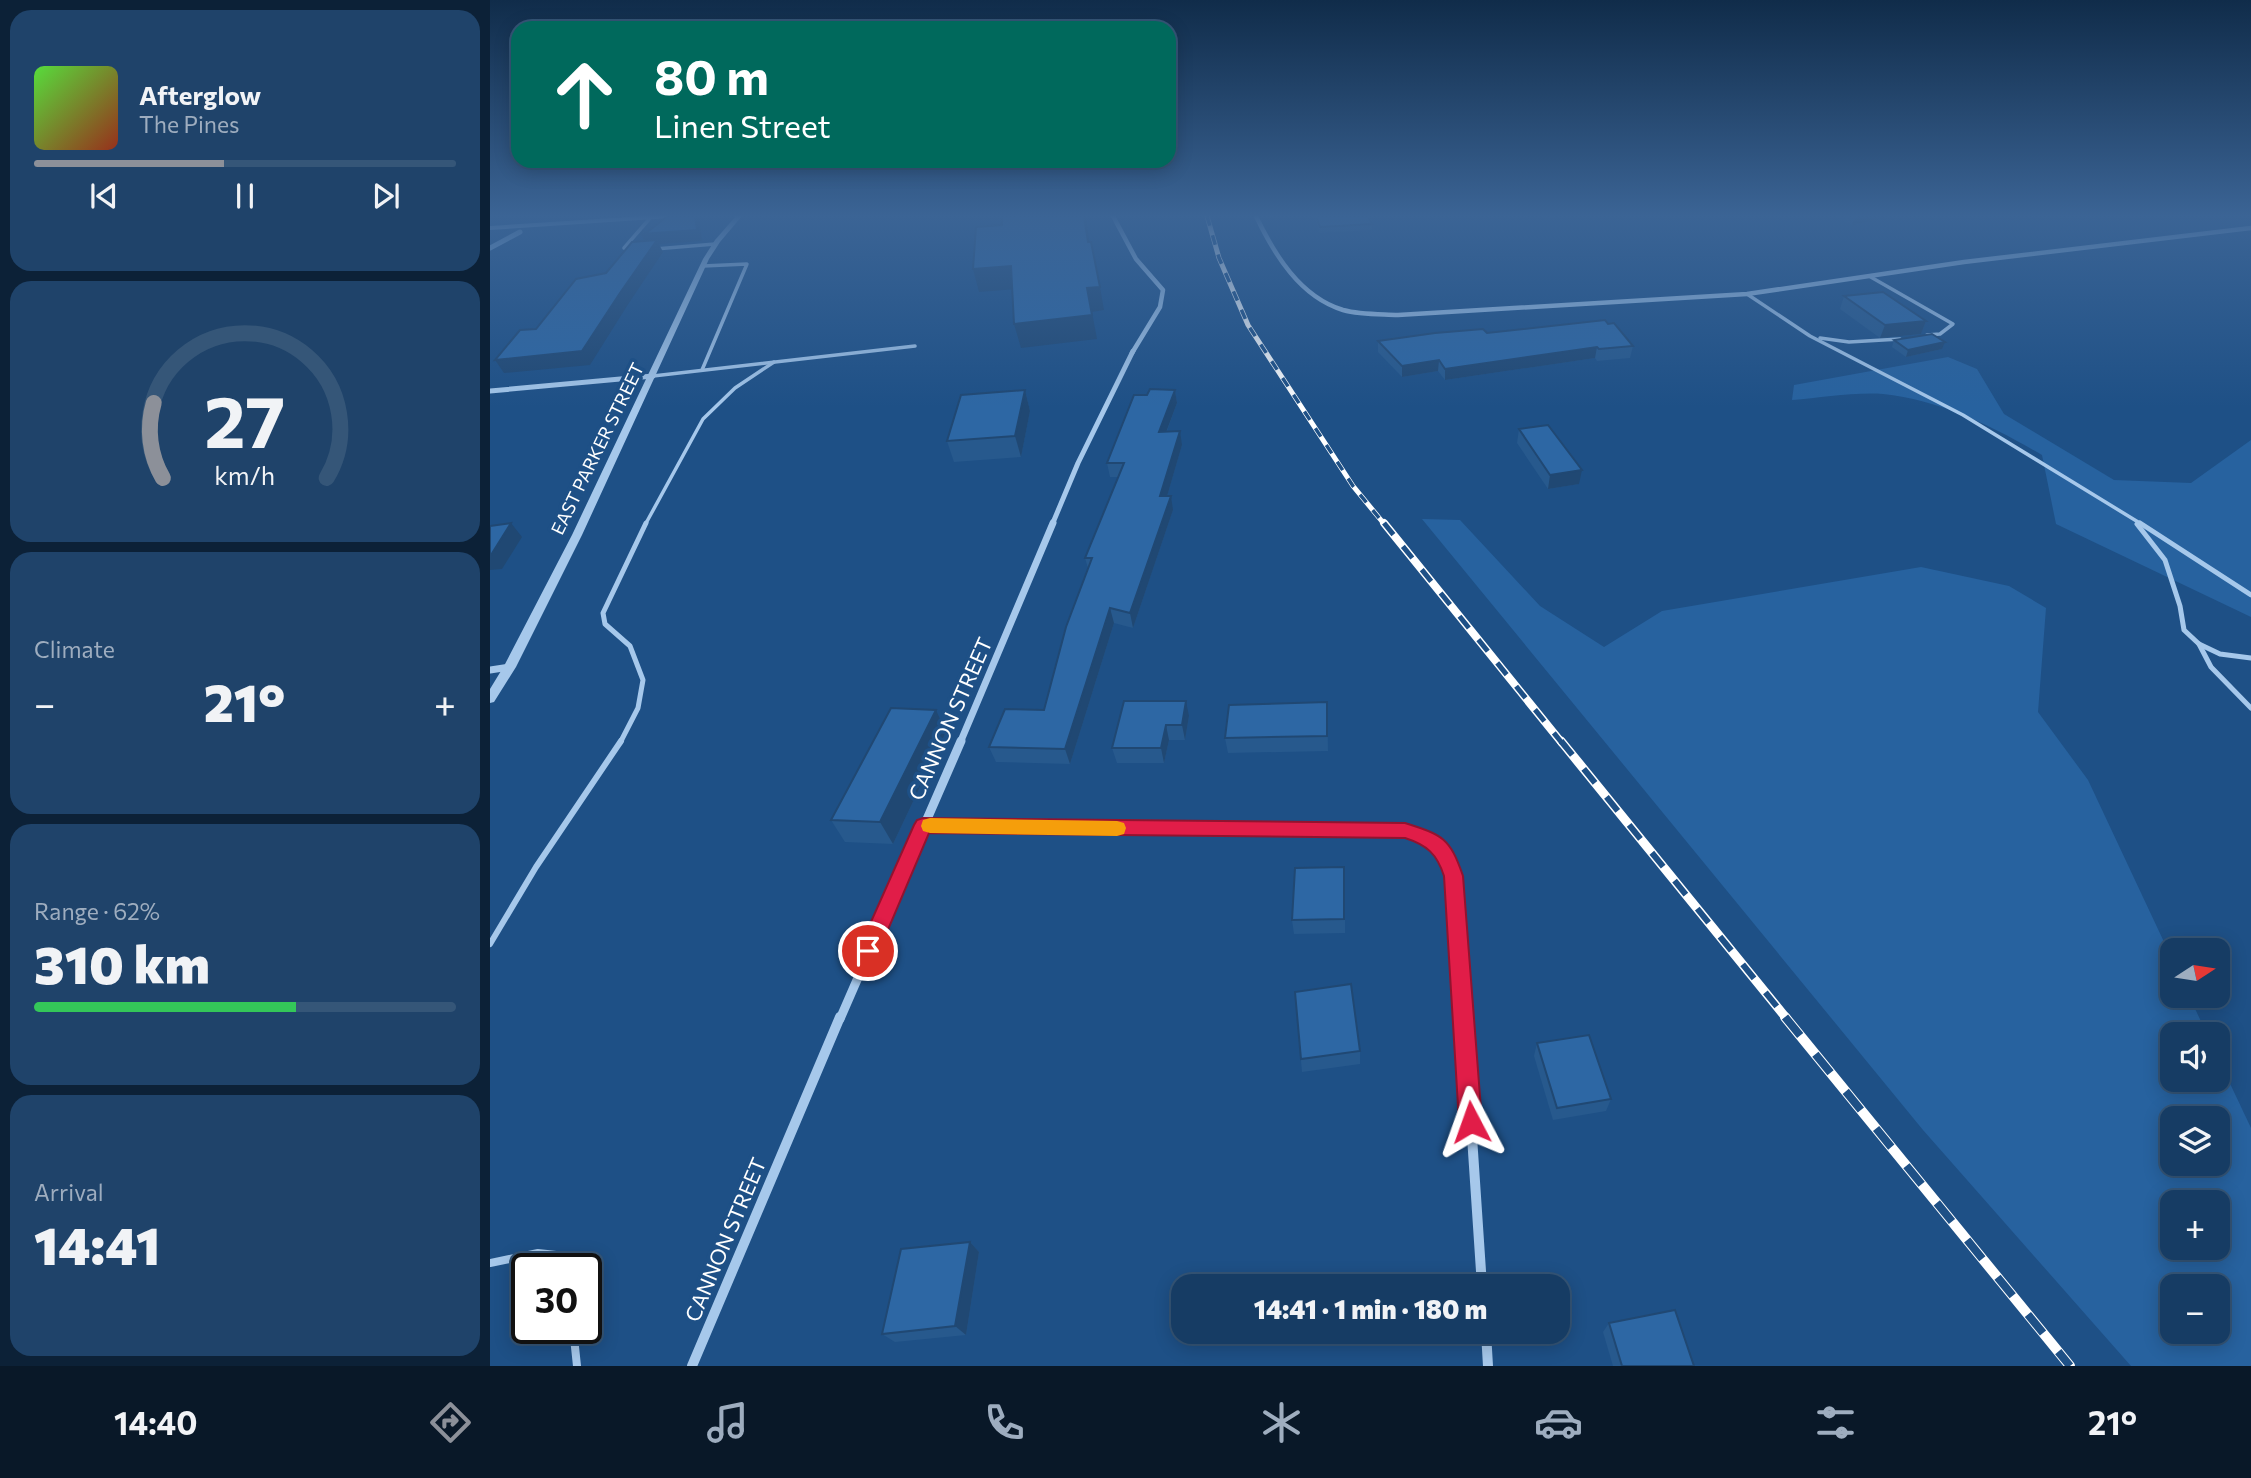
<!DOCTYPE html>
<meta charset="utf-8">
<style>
body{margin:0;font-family:Commissioner,sans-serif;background:#1f436a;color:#f1f3f6;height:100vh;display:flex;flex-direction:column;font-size:26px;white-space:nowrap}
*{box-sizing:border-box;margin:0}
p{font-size:23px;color:#9eadbf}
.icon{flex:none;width:38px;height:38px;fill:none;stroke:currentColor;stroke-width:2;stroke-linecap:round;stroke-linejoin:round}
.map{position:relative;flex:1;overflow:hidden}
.drawer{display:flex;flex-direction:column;gap:10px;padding:10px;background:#0c2137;width:490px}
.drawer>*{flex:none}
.top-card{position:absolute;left:21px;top:21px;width:665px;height:147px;border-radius:21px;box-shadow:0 4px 18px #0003,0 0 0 2px #355678;background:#00695c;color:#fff;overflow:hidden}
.needle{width:46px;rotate:78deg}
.buttons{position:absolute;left:1670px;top:938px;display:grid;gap:14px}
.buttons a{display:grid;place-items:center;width:70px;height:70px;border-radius:14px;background:#163c64;box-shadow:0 4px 18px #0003,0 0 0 2px #355678;font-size:35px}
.speed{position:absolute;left:21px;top:1253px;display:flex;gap:14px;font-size:35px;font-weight:700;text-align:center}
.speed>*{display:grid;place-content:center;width:91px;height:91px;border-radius:50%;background:#163c64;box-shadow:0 4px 18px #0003,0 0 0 2px #355678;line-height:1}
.speed .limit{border:4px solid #111;border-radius:10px;background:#fff;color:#111}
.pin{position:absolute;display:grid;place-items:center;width:60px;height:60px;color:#fff;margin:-30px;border:4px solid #fff;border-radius:50%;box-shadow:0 2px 7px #0007}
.me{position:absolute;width:77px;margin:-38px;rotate:356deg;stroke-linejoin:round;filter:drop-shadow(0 0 5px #0008)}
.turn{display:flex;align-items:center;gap:24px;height:147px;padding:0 28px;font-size:32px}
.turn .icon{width:91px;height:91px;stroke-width:2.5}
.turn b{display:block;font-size:49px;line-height:60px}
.big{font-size:52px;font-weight:800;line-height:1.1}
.drawer .tile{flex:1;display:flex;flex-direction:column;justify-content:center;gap:10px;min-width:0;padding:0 24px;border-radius:21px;background:#1f436a}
.drawer .dial{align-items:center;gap:0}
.dial svg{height:182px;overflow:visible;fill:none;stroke:#355678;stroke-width:7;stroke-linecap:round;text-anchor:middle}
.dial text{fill:#f1f3f6;stroke:none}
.song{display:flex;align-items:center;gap:21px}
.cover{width:84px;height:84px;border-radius:10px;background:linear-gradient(135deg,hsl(110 70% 55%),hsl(10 70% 35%))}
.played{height:7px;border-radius:4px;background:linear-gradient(90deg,#8c9099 45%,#355678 45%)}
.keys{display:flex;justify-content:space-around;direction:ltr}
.heat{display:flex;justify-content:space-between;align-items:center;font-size:38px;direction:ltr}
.charge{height:10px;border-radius:5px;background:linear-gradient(90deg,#34c759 62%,#355678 0)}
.trip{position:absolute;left:681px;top:1274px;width:399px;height:70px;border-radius:21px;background:#163c64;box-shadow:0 4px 18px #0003,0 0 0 2px #355678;font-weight:800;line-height:70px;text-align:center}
.menu{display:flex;height:112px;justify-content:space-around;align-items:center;background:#091828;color:#9eadbf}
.menu .icon{width:49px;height:49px}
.menu .current{color:#8c9099}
.menu b{font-size:32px;color:#f1f3f6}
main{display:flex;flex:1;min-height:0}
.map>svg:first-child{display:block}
.green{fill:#27629f;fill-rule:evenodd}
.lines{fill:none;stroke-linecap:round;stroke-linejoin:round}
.stream{stroke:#9ac4ec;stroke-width:5}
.service-far3{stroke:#a6c8eb;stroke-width:3.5}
.service-far2{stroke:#a6c8eb;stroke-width:5}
.service-far1{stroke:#a6c8eb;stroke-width:6}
.service{stroke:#a6c8eb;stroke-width:8}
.minor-far4{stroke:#a6c8eb;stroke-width:4.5}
.minor-far3{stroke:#a6c8eb;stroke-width:5}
.minor-far2{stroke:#a6c8eb;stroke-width:7}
.minor-far1{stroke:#a6c8eb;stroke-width:9}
.minor{stroke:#a6c8eb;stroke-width:10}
.tertiary{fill:#a6c8eb;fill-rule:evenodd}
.rail-far3-casing{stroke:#fff;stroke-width:5}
.rail-far2-casing{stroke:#fff;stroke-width:8}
.rail-far1-casing{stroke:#fff;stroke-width:9}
.rail-casing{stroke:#fff;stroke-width:10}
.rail-far3{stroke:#1e5086;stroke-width:3.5;stroke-dasharray:10;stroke-linecap:butt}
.rail-far2{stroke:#1e5086;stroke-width:5;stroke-dasharray:15;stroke-linecap:butt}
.rail-far1{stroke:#1e5086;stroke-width:6;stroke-dasharray:18;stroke-linecap:butt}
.rail{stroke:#1e5086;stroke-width:8;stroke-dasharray:24;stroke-linecap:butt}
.wall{fill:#27598d}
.shaded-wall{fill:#204873}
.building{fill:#2d67a4;stroke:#204873;stroke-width:2}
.route{fill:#e11d48;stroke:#92132f;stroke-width:2}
.slow{fill:#f59e0b}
.labels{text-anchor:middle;stroke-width:7;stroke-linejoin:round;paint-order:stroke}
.far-street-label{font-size:18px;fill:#fff;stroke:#1e5086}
.street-label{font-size:21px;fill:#fff;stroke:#1e5086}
</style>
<main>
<section class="drawer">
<div class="tile">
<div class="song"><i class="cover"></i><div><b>Afterglow</b><p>The Pines</p></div></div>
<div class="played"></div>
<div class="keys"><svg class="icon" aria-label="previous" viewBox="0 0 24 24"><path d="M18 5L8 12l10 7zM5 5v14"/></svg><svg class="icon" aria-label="pause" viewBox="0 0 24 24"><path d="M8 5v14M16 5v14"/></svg><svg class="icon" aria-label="next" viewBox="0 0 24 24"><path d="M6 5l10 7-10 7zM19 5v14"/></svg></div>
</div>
<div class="tile dial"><svg viewBox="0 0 100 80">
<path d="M14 69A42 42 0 1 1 86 69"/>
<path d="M14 69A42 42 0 0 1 10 36" stroke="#8c9099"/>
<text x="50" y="56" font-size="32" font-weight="700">27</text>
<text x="50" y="72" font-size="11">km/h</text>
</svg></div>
<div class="tile"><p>Climate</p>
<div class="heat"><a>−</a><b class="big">21°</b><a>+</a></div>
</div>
<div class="tile"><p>Range · 62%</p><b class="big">310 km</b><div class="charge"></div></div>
<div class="tile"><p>Arrival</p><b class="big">14:41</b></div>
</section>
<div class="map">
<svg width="1761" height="1366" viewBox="0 0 1761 1366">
<rect width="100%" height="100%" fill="#1e5086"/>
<!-- green -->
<g class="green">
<path d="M 1458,357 L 1487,369 L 1514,414 L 1624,480 L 1701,483 L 1761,440 L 1761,617 L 1566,524 L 1552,455 C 1502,426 1451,400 1393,394 C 1364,392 1331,398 1302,400 L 1304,385 Z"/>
<path d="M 932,519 L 970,520 L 1050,606 L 1114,647 L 1172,611 L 1431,567 L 1519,586 L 1556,608 L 1548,712 L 1598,780 L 1682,959 L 1682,996 L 1699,996 L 1717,1034 L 1682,1034 L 1682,1080 L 1727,1080 L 1727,1056 L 1761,1128 L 1761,1366 L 1641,1366 L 1433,1130 ZM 1682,1118 L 1727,1118 L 1727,1164 L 1682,1164 ZM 1682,1202 L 1727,1202 L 1727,1248 L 1682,1248 ZM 1682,1286 L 1727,1286 L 1727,1332 L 1682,1332 Z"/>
</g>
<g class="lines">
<!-- stream -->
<path class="stream" d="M 0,248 L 30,232"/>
<!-- service-far3 -->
<g class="service-far3">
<path d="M 165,249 L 225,244"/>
<path d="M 141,250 L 134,248 L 161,217"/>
<path d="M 1379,276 L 1463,324 L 1450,334 L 1437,335"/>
<path d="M 1257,294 L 1320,336 L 1473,415 L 1653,525"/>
<path d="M 1330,338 L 1359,342 L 1410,339"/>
<path d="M 212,370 L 257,264 L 213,266"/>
<path d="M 163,376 L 425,346"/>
<path d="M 155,525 L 213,419 L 245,388 L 284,362"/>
</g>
<!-- service-far2 -->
<g class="service-far2">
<path d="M 1650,523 L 1761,595"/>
<path d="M 1647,524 L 1675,560 L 1690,606 L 1694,630 L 1709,644 L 1730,654 L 1761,658"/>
<path d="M 1709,644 L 1721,667 L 1761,708"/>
<path d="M 130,743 L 148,708 L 153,680 L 140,646 L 115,624 L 113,613 L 156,523"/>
</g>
<!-- service-far1 -->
<path class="service-far1" d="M 0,944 L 46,867 L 131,741"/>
<!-- service -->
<g class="service">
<path d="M 0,1263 L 48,1253 L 75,1256 L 76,1269"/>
<path d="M 83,1328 L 87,1366"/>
</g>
<!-- minor-far4 -->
<g class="minor-far4">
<path d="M 623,216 L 646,259 L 673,290 L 670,307 L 642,353"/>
<path d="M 766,216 C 784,254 810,297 853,310 C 871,315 890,314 908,315 L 1257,294 L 1474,262 L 1761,228"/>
</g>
<!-- minor-far3 -->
<g class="minor-far3">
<path d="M 0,391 L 163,376"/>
<path d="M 562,525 L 588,463 L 643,351"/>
</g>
<!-- minor-far2 -->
<g class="minor-far2">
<path d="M 0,670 L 20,667"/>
<path d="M 470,743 L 563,523"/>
</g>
<!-- minor-far1 -->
<g class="minor-far1">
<path d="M 433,825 L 915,830 C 942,839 954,849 964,876 L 974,1019"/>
<path d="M 350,1019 L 471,741"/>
</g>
<!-- minor -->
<g class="minor">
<path d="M 974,1017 L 992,1286"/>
<path d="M 996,1332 L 998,1366"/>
<path d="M 202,1366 L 350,1017"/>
</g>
<!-- tertiary -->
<g class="tertiary">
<path d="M 154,216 L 183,216 L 180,218 L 0,230 L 0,226 Z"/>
<path d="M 246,216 L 252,216 L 230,242 L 219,259 L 92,535 L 26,667 L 4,702 L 0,703 L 0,689 L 14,666 L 82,535 L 213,259 L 225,240 Z"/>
</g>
<defs>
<path id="rail-far3" d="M 717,216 L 729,258 L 758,325 L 863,486 L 895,525"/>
<path id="rail-far2" d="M 894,523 L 1072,743"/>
<path id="rail-far1" d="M 1071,741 L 1297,1019"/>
<path id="rail" d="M 1295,1017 L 1580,1366"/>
</defs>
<!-- rail-far3 casing -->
<use href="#rail-far3" class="rail-far3-casing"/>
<!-- rail-far2 casing -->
<use href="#rail-far2" class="rail-far2-casing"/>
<!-- rail-far1 casing -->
<use href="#rail-far1" class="rail-far1-casing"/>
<!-- rail casing -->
<use href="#rail" class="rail-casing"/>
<!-- rail-far3 -->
<use href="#rail-far3" class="rail-far3"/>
<!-- rail-far2 -->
<use href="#rail-far2" class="rail-far2"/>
<!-- rail-far1 -->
<use href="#rail-far1" class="rail-far1"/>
<!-- rail -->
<use href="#rail" class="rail"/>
</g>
<!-- wall -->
<g class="wall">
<path d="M 824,216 L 878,216 L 882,224 L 882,230 L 830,233 Z"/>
<path d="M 1053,216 L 1065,216 L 1060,220 Z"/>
<path d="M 1344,216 L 1406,216 L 1362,225 Z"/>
<path d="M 1354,296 L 1436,321 L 1431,334 L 1390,338 L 1350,309 Z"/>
<path d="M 1118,324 L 1143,346 L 1140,358 L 1107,361 L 1105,358 L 955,380 L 948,371 L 912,377 L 888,352 L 888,341 L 997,333 Z"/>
<path d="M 1404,340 L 1452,349 L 1416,357 L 1402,347 Z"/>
<path d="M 535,390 L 540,411 L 531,457 L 464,462 L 457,441 Z"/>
<path d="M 685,390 L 687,403 L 677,431 L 692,445 L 677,496 L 683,510 L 643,628 L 624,623 L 580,764 L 506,762 L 499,747 L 554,710 L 598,568 L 595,558 L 628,477 L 620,477 L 617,463 Z"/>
<path d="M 1029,429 L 1089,484 L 1058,489 L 1027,443 Z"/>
<path d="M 634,701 L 699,716 L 695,740 L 679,740 L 674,763 L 627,763 L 622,748 Z"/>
<path d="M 837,702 L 838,751 L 738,753 L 735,738 Z"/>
<path d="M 456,732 L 403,844 L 355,842 L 341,820 Z"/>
<path d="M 855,881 L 855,933 L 804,934 L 802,920 Z"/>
<path d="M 805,992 L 870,1051 L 870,1064 L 812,1072 Z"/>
<path d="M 1047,1043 L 1121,1099 L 1116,1111 L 1063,1120 L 1044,1056 Z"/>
<path d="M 480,1242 L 489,1252 L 476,1335 L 405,1342 L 392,1334 Z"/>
<path d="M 1119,1323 L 1204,1366 L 1123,1366 L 1113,1332 Z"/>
</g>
<!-- shaded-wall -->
<g class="shaded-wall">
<path d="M 205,216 L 209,216 L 212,241 L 169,244 L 173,252 L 137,306 L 100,365 L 14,373 L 5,360 L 156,245 L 151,234 Z"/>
<path d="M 594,216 L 596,216 L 602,265 L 598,242 Z"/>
<path d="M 1366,216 L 1406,216 L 1362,225 Z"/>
<path d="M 521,266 L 527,289 L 489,292 L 483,269 Z"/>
<path d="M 610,287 L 614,310 L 602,312 L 607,339 L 531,348 L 524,324 L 597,288 Z"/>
<path d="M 1436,321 L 1431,334 L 1390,338 L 1395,325 Z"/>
<path d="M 1455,342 L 1452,349 L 1416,357 L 1418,350 Z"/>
<path d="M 1107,347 L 1105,358 L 955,380 L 955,369 Z"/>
<path d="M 949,360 L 948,371 L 912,377 L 912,366 Z"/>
<path d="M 535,390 L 540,411 L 531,457 L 525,436 Z"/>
<path d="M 685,390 L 687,403 L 671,446 L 669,432 Z"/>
<path d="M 690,431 L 692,445 L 673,510 L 670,496 Z"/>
<path d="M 1092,470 L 1089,484 L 1058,489 L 1060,475 Z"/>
<path d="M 681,496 L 683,510 L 643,628 L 640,613 Z"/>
<path d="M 21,523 L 32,537 L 12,569 L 0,570 L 0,555 Z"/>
<path d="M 620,608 L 624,623 L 580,764 L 575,749 Z"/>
<path d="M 696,701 L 699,716 L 695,740 L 692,725 Z"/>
<path d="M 446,710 L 456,732 L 403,844 L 390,822 Z"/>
<path d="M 676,725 L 679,740 L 674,763 L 671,748 Z"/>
<path d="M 480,1242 L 489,1252 L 476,1335 L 465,1326 Z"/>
</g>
<!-- building -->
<g class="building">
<path d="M 178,216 L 205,216 L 207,230 L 151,234 L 153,231 L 156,233 Z"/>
<path d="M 512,216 L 594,216 L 598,242 L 601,242 L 610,287 L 597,288 L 602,315 L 524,324 L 521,266 L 483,269 L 486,227 L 512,225 Z"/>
<path d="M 826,216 L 878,216 L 882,224 L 830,227 Z"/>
<path d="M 167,240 L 130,293 L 92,351 L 5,360 L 30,330 L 46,329 L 86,279 L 116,273 L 142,242 Z"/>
<path d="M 1393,292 L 1436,321 L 1395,325 L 1354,296 Z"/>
<path d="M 1115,320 L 1118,324 L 1124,323 L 1143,346 L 1109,349 L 1107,347 L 955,369 L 949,360 L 912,366 L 888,341 L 945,333 L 993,329 L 997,333 Z"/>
<path d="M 1442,334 L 1455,342 L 1418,350 L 1404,340 Z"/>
<path d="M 660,389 L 685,390 L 669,432 L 690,431 L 670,496 L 681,496 L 640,613 L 620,608 L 575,749 L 499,747 L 515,709 L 554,710 L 576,627 L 602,558 L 595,558 L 634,463 L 617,463 L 644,395 L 657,395 Z"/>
<path d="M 535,390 L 525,436 L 457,441 L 471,395 Z"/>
<path d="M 1058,425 L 1092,470 L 1060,475 L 1029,429 Z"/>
<path d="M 21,523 L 1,555 L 0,555 L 0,526 Z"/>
<path d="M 634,701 L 696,701 L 692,725 L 676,725 L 671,748 L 622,748 Z"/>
<path d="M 837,702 L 837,736 L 735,738 L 739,705 Z"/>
<path d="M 401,708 L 446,710 L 390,822 L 341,820 Z"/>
<path d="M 854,867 L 854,919 L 802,920 L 805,868 Z"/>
<path d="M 861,984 L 870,1051 L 811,1059 L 805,992 Z"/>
<path d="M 1099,1035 L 1121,1099 L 1067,1108 L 1047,1043 Z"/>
<path d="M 480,1242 L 465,1326 L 392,1334 L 411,1249 Z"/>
<path d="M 1185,1310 L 1204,1366 L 1132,1366 L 1119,1323 Z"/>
</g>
<!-- sky -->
<linearGradient id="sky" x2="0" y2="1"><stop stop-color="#102c4a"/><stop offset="0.53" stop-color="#3b6495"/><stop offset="1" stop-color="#3b6495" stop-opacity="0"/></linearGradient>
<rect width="1761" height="407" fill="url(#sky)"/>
<!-- route -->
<path class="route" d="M 433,818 L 915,823 C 953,835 960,838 973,876 L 992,1122 L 989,1130 L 981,1134 L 973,1130 L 969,1122 L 954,876 C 947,854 937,845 915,838 L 439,833 L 386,958 L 378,960 L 371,958 L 368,951 L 424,825 L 427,820 Z"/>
<!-- slow -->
<path class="slow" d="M 440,818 L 627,821 L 634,823 L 636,828 L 634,834 L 627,836 L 440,833 L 433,831 L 431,826 L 433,820 Z"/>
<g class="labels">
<!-- far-street labels -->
<g class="far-street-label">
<text transform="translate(108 449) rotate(-64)" y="6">EAST PARKER STREET</text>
</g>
<!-- street labels -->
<g class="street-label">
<text transform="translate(461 719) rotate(-66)" y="7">CANNON STREET</text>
<text transform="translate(236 1240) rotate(-67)" y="7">CANNON STREET</text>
</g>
</g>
</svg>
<div class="buttons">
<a><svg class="needle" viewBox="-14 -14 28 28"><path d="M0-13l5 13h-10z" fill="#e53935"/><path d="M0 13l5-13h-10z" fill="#9eadbf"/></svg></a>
<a><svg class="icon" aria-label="sound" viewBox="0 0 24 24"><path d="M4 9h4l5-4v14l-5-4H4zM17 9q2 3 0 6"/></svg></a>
<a><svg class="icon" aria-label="layers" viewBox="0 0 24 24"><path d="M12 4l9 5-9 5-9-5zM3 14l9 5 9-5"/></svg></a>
<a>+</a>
<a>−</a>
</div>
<div class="speed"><div class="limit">30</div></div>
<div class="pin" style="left:378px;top:951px;background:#d93025"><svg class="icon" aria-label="arrive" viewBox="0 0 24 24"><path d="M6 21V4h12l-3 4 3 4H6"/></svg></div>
<svg class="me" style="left:981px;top:1122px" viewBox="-20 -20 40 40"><path d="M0-17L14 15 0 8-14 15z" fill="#e11d48" stroke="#fff" stroke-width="4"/></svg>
<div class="trip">14:41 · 1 min · 180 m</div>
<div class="top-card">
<div class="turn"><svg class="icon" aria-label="ahead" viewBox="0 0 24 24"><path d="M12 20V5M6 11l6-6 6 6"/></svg><div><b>80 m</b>Linen Street</div></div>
</div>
</div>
</main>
<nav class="menu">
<b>14:40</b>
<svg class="icon current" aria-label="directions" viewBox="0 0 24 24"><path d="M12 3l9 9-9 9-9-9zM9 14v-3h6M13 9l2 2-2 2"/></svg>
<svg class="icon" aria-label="music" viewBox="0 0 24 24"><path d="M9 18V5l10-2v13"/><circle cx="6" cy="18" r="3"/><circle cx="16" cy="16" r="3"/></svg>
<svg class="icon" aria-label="phone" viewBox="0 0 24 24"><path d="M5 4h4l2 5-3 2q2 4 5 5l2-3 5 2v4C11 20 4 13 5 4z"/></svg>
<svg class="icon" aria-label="climate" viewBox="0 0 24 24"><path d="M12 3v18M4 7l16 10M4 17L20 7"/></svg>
<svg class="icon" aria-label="car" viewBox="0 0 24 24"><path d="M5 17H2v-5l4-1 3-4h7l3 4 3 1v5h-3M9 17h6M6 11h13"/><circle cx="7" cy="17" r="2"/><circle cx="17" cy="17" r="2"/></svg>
<svg class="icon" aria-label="filters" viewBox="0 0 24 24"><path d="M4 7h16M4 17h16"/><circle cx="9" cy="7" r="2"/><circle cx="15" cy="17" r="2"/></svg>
<b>21°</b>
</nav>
